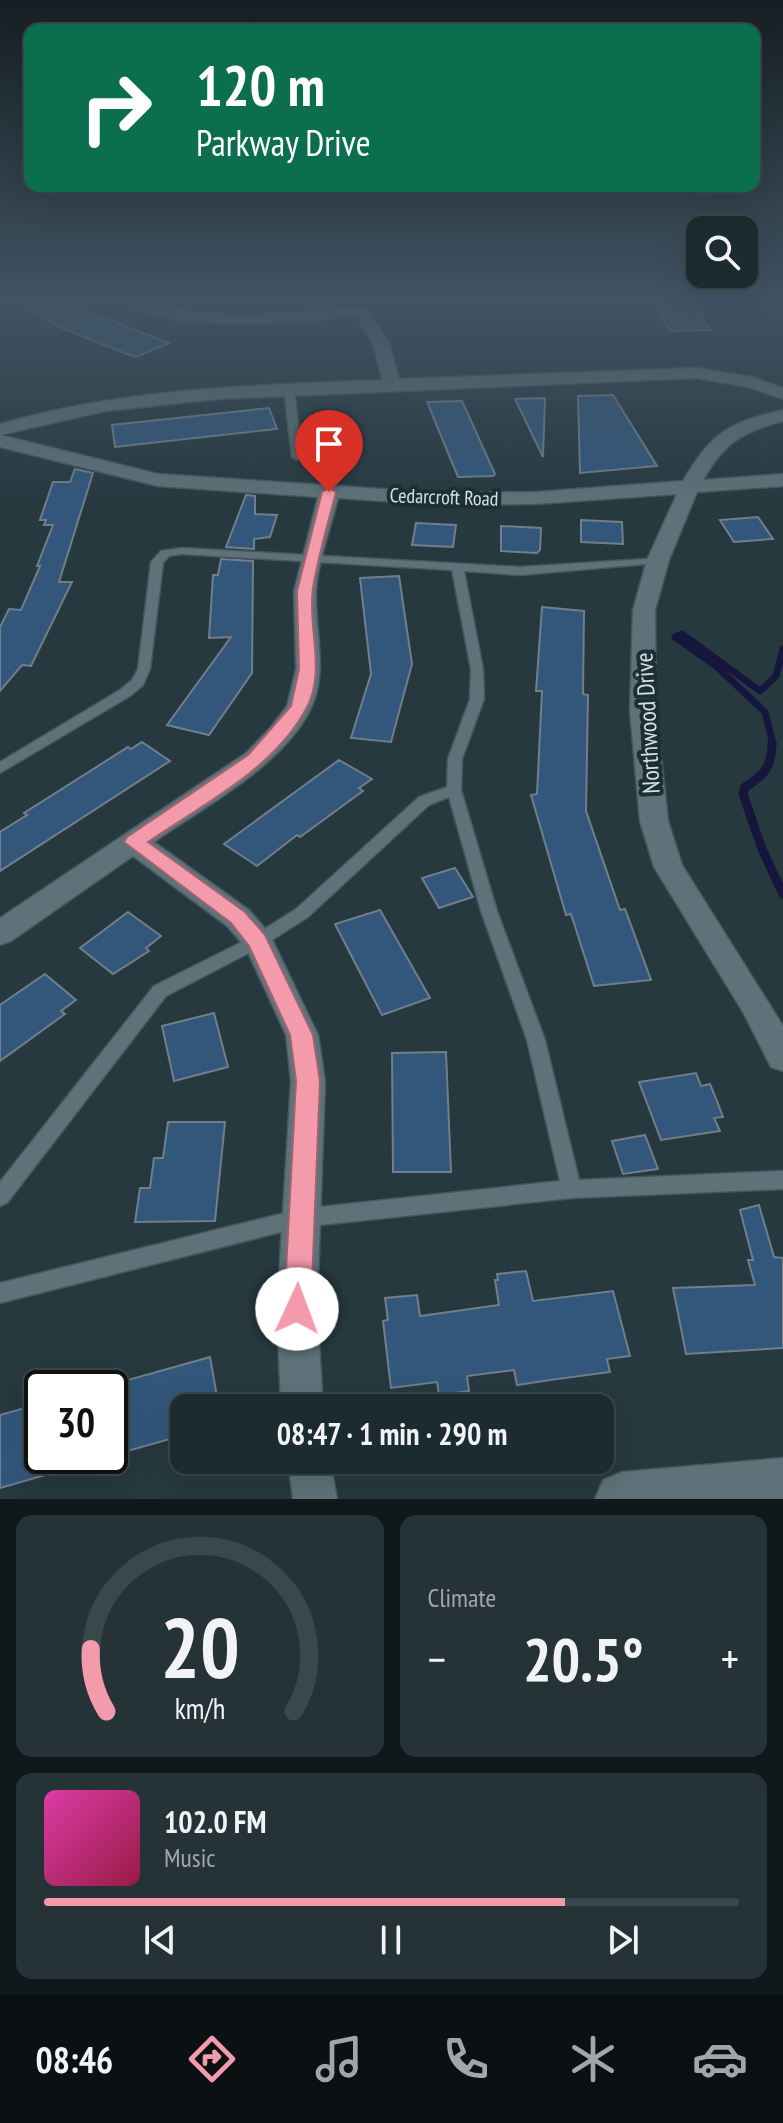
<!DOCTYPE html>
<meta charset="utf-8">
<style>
body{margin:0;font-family:"PT Sans Narrow",sans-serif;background:#253337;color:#f1f3f6;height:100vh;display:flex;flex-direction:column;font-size:30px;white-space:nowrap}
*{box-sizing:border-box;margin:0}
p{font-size:26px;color:#a0a7aa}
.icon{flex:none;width:44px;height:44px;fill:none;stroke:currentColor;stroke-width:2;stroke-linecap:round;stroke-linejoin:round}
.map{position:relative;height:1499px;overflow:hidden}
.details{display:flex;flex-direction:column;gap:16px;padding:16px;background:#0f181a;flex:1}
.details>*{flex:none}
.hud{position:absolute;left:24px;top:24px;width:736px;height:168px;border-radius:16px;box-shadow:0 8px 32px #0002,0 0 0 2px #3a474b;background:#0b6e4f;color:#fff;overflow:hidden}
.tools{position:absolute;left:686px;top:216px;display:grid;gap:16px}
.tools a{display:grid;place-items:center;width:72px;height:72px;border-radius:16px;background:#1c2b2f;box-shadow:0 8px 32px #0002,0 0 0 2px #3a474b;font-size:40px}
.speed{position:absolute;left:24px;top:1370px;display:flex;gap:16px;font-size:40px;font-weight:700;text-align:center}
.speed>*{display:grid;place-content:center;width:104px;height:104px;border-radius:50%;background:#1c2b2f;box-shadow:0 8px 32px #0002,0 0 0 2px #3a474b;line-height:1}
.speed .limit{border:4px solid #111;border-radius:12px;background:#fff;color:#111}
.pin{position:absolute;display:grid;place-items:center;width:68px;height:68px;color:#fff;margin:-82px -34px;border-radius:50% 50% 50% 0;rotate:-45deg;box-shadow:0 0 8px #0007}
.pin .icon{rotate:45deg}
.me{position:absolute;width:88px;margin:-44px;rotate:2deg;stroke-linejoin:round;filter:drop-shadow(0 0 6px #0008)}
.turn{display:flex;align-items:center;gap:28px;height:168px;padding:0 40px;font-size:36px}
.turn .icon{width:104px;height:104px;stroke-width:2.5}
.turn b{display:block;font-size:56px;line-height:68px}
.big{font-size:60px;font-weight:600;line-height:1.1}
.details .tile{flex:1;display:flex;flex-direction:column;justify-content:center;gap:12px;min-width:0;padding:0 28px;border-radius:16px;background:#253337}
.details .dial{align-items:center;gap:0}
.dial svg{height:208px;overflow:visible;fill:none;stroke:#3a474b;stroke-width:7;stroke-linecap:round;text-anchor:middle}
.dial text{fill:#f1f3f6;stroke:none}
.song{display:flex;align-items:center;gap:24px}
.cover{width:96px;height:96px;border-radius:12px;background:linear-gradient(135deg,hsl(320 70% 55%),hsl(340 70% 35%))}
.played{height:8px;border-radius:4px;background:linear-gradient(90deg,#f39aab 75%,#3a474b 75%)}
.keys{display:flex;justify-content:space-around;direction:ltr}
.heat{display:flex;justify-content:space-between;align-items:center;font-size:44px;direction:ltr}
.details .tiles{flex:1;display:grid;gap:16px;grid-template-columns:1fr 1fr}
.tile:last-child{grid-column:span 2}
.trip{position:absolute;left:170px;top:1394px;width:444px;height:80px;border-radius:16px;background:#1c2b2f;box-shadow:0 8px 32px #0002,0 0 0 2px #3a474b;font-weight:600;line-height:80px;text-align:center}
.menu{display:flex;height:128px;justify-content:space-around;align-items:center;background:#0b1113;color:#a0a7aa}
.menu .icon{width:56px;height:56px}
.menu .current{color:#f39aab}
.menu b{font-size:36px;color:#f1f3f6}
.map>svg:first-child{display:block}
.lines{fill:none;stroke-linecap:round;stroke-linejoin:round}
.stream-far1{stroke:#16163d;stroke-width:7}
.stream{stroke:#16163d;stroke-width:9}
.building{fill:#32577b;stroke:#717e8b;stroke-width:2}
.service-casing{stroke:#46565b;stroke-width:3}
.minor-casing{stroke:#46565b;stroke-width:3}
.tertiary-casing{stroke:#46565b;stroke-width:3}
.service{fill:#5e7279;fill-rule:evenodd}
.minor{fill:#5e7279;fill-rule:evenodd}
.tertiary{fill:#5e7279;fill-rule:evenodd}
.route{fill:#f39aab;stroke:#9e646f;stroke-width:2}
.labels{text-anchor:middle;stroke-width:8;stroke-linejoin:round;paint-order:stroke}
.far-street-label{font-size:20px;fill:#d5e0e3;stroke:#1c2f34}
.street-label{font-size:24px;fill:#d5e0e3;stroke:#1c2f34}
</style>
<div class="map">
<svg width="783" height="1499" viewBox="0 0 783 1499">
<rect width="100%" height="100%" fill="#26393f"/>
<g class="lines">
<!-- stream-far1 -->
<path class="stream-far1" d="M 773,744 L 765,712 L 716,666 L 675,637 L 682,634 L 760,691 L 776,676 L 783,649"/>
<!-- stream -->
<path class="stream" d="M 772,742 C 772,766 765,775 745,787 L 743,794 L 762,849 L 783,894"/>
</g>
<!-- building -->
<g class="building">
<path d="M 12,297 L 50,297 L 169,343 L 136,357 L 122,352 L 59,327 Z"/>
<path d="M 692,303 L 711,330 L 669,331 L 655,304 Z"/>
<path d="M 613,395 L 657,466 L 580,473 L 578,396 Z"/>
<path d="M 545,398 L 543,457 L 515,399 Z"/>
<path d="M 462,401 L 495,474 L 493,476 L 458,477 L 427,402 Z"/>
<path d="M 269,408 L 277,429 L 115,447 L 112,425 Z"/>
<path d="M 75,469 L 93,473 L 59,582 L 72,582 L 31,666 L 22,665 L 0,691 L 0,627 L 9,609 L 21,610 L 40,566 L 37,566 L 53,525 L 44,525 L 46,520 L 40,520 L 53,482 L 70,482 Z"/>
<path d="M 246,495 L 255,496 L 255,514 L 277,515 L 270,537 L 254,539 L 254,549 L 226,547 Z"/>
<path d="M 758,517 L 773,539 L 734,542 L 720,520 Z"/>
<path d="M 581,520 L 622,522 L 623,544 L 581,542 Z"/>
<path d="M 416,523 L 456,525 L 453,547 L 412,545 Z"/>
<path d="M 501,526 L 541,528 L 540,550 L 537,553 L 501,551 Z"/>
<path d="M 221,559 L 253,561 L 252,673 L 209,735 L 167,725 L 231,637 L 209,638 L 213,575 L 218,575 Z"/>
<path d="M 399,576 L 412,664 L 391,742 L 351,738 L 371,674 L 360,578 Z"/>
<path d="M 542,607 L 584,611 L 583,694 L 588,695 L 586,811 L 620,910 L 625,909 L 651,980 L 594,986 L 571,914 L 566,915 L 531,795 L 537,794 L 542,691 L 536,691 Z"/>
<path d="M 142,742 L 170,761 L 0,871 L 0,832 L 27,815 L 24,813 L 128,747 L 131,749 Z"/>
<path d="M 339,760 L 372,779 L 359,788 L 363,791 L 300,837 L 297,835 L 257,866 L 224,844 Z"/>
<path d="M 455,868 L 473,897 L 439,908 L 422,878 Z"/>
<path d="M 380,910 L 430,998 L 382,1015 L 335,924 Z"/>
<path d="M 128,912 L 161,936 L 146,948 L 149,951 L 113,974 L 80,948 Z"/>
<path d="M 45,974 L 76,1000 L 61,1011 L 65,1014 L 0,1061 L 0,1005 Z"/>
<path d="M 214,1013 L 228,1067 L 174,1081 L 162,1026 Z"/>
<path d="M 446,1052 L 451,1172 L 393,1172 L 392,1053 Z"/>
<path d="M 696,1073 L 701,1086 L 710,1084 L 717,1101 L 723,1117 L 714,1118 L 720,1131 L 661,1140 L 639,1082 Z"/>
<path d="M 168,1122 L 225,1122 L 215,1221 L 135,1222 L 140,1188 L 150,1188 L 154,1158 L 163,1158 Z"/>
<path d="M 645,1135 L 658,1169 L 623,1174 L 612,1141 Z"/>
<path d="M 759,1205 L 774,1257 L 783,1258 L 783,1348 L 686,1354 L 673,1288 L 755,1285 L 748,1260 L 753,1260 L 740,1210 Z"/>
<path d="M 526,1271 L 533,1301 L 613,1291 L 630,1356 L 607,1359 L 610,1372 L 550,1380 L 517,1385 L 514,1370 L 467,1376 L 469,1391 L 439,1395 L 437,1382 L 391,1388 L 383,1321 L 388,1320 L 385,1298 L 417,1295 L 420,1316 L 499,1305 L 495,1280 L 498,1280 L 497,1274 Z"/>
<path d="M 210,1357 L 219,1408 L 184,1408 L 184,1435 L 110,1456 L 110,1385 Z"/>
<path d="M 42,1403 L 42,1456 L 90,1456 L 91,1462 L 0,1488 L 0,1415 Z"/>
</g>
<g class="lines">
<defs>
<g id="service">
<path d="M 289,386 L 294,389 L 302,457 L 297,460 L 292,457 L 284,389 Z"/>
<path d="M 182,548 L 520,567 L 662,558 L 662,562 L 658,563 L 520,575 L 464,571 L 483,669 L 484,699 L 462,759 L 461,790 L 497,911 L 545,1040 L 579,1180 L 783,1171 L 783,1189 L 572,1198 L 301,1227 L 0,1303 L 0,1283 L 301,1209 L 560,1181 L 527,1040 L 481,911 L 449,797 L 429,805 L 308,917 L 264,945 L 166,996 L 7,1203 L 0,1206 L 0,1182 L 154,986 L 252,937 L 296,909 L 419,797 L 447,787 L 448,759 L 470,699 L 471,669 L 452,570 L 182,554 L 169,556 L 163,563 L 150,669 L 143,685 L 130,696 L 0,773 L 0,762 L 120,690 L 132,680 L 138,669 L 151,562 L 161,551 Z"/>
</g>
<g id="minor">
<path d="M 115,297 L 137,297 L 180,310 L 240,315 L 367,308 L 389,343 L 399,379 L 696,368 L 752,377 L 783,388 L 783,399 L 748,387 L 696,378 L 218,399 L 105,411 L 0,435 L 158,474 L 443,493 L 536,492 L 683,481 C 712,432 728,423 783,410 L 783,421 C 742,432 725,442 703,480 L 783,474 L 783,486 L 697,492 L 669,560 L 655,610 L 656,711 L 668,821 L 682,865 L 783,1026 L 783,1071 L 771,1067 L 743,1012 L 654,867 L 640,821 L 630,711 L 633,610 L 647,560 L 677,494 L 536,504 L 443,505 L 338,498 C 331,528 317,563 316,593 C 315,631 328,673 311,708 C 283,766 205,806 154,842 L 249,910 L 269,933 L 318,1035 L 325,1081 L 317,1309 L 323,1408 L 281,1408 L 277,1309 L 291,1081 L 286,1035 L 246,948 L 227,926 L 133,856 L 11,941 L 0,945 L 0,918 L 246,753 L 271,727 L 287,706 L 296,669 L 294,591 L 318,497 L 158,486 L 0,447 L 0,424 C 124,388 254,385 382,380 L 373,343 L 356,316 C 302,322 157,336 115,297 Z"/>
<path d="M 288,1460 L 330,1460 L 337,1499 L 293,1499 Z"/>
</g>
<path id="tertiary" d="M 783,1458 L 783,1499 L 595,1499 L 603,1480 L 622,1472 Z"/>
</defs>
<!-- service casing -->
<use href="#service" class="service-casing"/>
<!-- minor casing -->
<use href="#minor" class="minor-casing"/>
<!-- tertiary casing -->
<use href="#tertiary" class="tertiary-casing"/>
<!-- service -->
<use href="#service" class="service"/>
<!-- minor -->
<use href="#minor" class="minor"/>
<!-- tertiary -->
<use href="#tertiary" class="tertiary"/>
</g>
<!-- sky -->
<linearGradient id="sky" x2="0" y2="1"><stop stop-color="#151f23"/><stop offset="0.59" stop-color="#415463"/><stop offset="1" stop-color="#415463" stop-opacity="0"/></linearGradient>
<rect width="783" height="507" fill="url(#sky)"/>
<!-- route -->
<path class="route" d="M 329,488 L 336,492 C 328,524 318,556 313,588 C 307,627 327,671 306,709 C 274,769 202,805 148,842 L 245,912 L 265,935 L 313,1035 L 320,1081 L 311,1309 L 307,1319 L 297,1323 L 288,1319 L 284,1309 L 296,1081 L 290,1035 L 249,946 L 231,923 L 124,842 L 127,837 L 248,755 L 291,706 L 299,669 L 297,591 L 322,492 Z"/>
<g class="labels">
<!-- far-street labels -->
<g class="far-street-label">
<text transform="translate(444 497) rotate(2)" y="7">Cedarcroft Road</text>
</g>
<!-- street labels -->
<g class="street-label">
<text transform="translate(648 723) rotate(-93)" y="8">Northwood Drive</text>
</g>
</g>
</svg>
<div class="tools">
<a><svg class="icon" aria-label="search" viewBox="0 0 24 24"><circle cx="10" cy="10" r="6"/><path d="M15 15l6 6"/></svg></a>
</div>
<div class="speed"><div class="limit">30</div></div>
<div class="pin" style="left:329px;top:492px;background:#d93025"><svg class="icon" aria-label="arrive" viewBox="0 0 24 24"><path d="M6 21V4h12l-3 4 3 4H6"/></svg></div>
<svg class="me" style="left:297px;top:1309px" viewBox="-20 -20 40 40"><circle r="19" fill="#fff"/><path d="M0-13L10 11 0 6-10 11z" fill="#f39aab"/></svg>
<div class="trip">08:47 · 1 min · 290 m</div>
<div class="hud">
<div class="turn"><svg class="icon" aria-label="right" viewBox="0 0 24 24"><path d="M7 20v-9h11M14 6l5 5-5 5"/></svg><div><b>120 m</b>Parkway Drive</div></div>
</div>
</div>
<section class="details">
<div class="tiles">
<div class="tile dial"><svg viewBox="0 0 100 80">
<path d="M14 69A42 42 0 1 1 86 69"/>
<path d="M14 69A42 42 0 0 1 8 45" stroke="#f39aab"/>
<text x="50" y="56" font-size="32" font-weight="700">20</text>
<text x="50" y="72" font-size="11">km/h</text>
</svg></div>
<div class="tile"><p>Climate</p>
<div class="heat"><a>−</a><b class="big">20.5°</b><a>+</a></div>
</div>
<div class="tile">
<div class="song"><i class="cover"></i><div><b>102.0 FM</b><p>Music</p></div></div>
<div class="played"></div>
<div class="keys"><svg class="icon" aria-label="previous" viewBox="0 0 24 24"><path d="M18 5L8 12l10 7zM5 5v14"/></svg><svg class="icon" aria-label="pause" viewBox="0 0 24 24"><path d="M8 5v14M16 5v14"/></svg><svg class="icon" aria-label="next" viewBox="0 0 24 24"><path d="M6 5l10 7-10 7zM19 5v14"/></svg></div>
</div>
</div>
</section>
<nav class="menu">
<b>08:46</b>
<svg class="icon current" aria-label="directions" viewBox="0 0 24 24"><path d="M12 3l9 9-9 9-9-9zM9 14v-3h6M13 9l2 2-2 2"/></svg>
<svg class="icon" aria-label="music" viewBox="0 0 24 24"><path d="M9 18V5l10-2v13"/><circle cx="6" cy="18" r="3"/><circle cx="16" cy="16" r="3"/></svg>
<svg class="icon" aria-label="phone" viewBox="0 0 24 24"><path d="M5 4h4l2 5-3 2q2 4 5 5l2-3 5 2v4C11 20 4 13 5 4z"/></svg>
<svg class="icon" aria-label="climate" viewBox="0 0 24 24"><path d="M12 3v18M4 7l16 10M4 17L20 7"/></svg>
<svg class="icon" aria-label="car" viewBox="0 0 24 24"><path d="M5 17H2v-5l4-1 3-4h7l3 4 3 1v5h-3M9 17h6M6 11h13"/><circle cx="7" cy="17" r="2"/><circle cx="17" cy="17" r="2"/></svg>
</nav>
